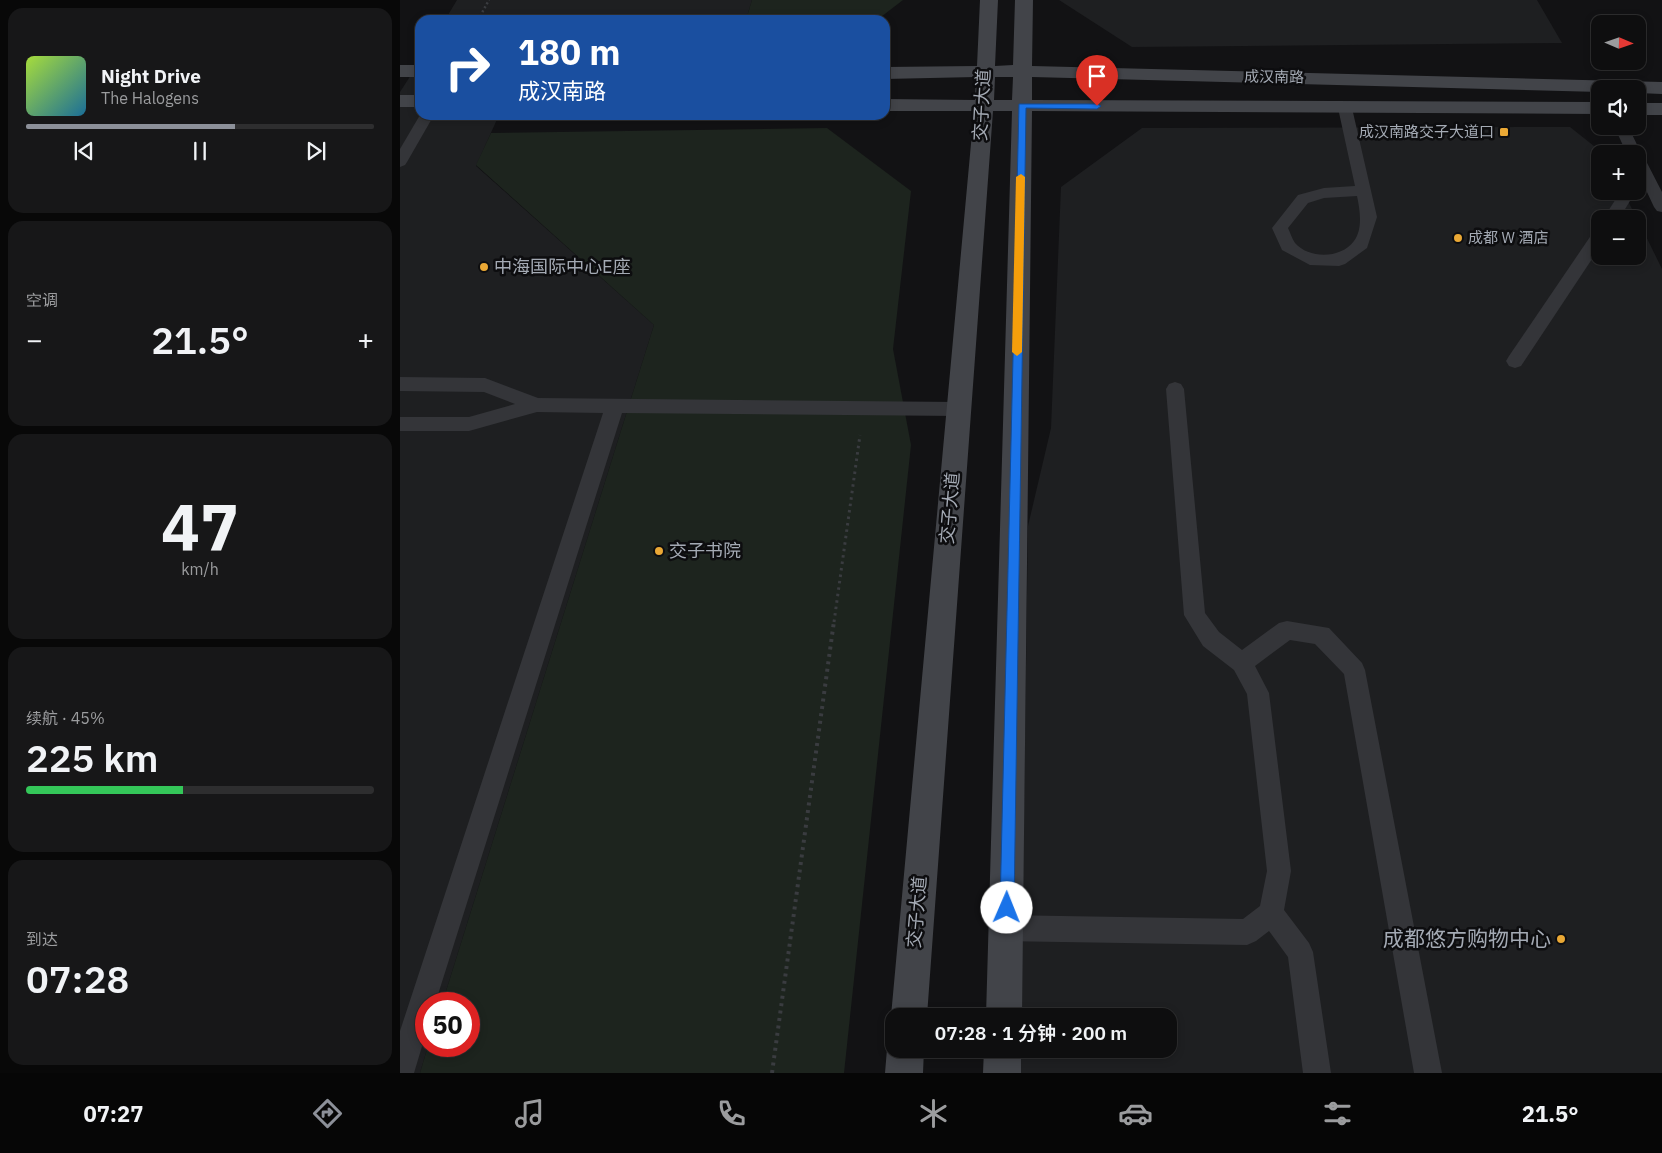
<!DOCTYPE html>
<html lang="zh">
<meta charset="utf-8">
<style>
body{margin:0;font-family:"IBM Plex Sans","Noto Sans SC",sans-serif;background:#171718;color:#f1f3f6;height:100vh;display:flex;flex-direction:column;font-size:19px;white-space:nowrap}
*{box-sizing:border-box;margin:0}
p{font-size:16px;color:#9b9c9e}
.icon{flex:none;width:28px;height:28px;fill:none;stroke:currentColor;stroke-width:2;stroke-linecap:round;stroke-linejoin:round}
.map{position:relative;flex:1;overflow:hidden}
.side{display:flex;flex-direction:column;gap:8px;padding:8px;background:#080808;width:400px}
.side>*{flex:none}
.top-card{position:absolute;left:15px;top:15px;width:475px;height:105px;border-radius:15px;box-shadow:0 2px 8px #0003,0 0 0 1px #2e2e2f;background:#1a4fa0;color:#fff;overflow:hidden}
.needle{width:32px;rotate:92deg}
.fabs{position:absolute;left:1191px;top:15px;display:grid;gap:10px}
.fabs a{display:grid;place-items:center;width:55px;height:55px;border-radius:10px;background:#0e0e0f;box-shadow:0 2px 8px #0003,0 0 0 1px #2e2e2f;font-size:25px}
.speed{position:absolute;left:15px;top:992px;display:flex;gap:10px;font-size:25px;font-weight:700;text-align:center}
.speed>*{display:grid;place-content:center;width:65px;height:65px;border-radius:50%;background:#0e0e0f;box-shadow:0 2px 8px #0003,0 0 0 1px #2e2e2f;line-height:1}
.speed .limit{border:8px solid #d22;background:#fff;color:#111}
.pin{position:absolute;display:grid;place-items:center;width:42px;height:42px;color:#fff;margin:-51px -21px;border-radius:50% 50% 50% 0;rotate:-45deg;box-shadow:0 0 5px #0007}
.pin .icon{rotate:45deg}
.me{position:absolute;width:55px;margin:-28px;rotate:1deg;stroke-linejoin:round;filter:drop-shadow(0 0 4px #0008)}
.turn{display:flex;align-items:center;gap:18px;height:105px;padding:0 20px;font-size:22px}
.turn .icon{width:65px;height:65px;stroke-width:2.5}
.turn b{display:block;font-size:35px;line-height:42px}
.big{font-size:38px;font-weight:600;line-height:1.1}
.side .card{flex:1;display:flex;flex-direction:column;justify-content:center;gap:8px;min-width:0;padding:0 18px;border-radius:15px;background:#171718}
.side .dial{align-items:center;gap:0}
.dial b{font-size:65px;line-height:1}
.song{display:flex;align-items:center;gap:15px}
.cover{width:60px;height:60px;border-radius:8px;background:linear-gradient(135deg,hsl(80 70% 55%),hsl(200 70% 35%))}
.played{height:5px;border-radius:2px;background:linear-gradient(90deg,#8c9099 60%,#2e2e2f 60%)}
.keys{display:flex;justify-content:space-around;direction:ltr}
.heat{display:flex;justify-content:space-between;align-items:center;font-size:28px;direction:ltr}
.charge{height:8px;border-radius:4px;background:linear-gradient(90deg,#34c759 45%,#2e2e2f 0)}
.trip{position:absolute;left:485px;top:1008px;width:292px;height:50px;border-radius:15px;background:#0e0e0f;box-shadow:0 2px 8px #0003,0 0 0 1px #2e2e2f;font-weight:600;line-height:50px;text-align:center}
.menu{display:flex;height:80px;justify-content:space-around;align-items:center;background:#060606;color:#9b9c9e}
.menu .icon{width:35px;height:35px}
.menu .current{color:#8c9099}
.menu b{font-size:22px;color:#f1f3f6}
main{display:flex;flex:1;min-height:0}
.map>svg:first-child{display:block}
.built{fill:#1e1f21}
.green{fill:#1d241e}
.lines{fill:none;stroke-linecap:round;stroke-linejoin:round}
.path-far2{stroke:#3a3c40;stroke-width:2.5;stroke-dasharray:2 2.5;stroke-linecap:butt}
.path-far1{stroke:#3a3c40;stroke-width:3;stroke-dasharray:2.5 4;stroke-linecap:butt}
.path{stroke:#3a3c40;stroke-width:4;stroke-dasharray:3 4.5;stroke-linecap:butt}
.lane{fill:#343539;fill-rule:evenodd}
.secondary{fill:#424449;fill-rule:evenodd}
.route{fill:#1a73e8;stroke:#114b97}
.slow{fill:#f59e0b}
.poi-dot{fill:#eaa835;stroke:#0d0d0f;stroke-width:2}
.labels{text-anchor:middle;stroke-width:5;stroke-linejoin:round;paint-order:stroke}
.far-street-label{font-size:15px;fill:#a4aab4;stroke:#0d0d0f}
.far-poi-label{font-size:15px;fill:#a4aab4;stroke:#0d0d0f;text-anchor:end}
.street-label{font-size:18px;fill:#a4aab4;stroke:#0d0d0f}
.poi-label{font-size:18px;fill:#a4aab4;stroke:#0d0d0f;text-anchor:start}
.near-poi-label{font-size:21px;fill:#a4aab4;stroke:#0d0d0f;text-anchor:end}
</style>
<main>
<section class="side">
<div class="card">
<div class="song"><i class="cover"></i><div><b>Night Drive</b><p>The Halogens</p></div></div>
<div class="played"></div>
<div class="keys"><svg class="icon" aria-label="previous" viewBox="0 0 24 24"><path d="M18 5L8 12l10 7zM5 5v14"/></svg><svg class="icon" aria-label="pause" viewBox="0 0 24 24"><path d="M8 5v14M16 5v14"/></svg><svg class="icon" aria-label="next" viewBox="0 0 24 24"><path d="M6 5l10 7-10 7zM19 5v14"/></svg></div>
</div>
<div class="card"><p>空调</p>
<div class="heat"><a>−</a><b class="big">21.5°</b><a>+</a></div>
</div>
<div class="card dial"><b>47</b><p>km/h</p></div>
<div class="card"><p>续航 · 45%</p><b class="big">225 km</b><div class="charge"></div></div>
<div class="card"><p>到达</p><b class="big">07:28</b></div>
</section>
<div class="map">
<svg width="1262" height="1073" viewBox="0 0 1262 1073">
<rect width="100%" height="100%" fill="#121214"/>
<!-- built -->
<g class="built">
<path d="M 57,0 L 352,0 L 346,20 L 45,20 Z"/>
<path d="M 659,0 L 1137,0 L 1162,43 L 732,47 Z"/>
<path d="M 20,61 L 20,115 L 99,115 L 76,166 L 254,325 L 42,1004 L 26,1004 L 26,1046 L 28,1046 L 20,1073 L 0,1073 L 0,92 Z"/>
<path d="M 1170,127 L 1204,154 L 1200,154 L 1200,191 L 1223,191 L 1237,219 L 1200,219 L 1200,256 L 1238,256 L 1238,220 L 1262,269 L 1262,1073 L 621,1073 L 621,1049 L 769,1049 L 769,1016 L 621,1016 L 628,526 L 651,428 L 661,187 L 742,128 Z"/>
</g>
<!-- green -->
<g class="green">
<path d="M 352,0 L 503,0 L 477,20 L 346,20 Z"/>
<path d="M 427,128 L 511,191 L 493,349 L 511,445 L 444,1073 L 20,1073 L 28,1046 L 69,1046 L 69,1004 L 42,1004 L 254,325 L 76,165 L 91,133 Z"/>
</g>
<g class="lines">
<!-- path-far2 -->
<path class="path-far2" d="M 78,20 L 89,0"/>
<!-- path-far1 -->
<path class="path-far1" d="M 434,622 L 460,435"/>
<!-- path -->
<path class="path" d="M 372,1073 L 434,621"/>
<!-- lane -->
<g class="lane">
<path d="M 945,104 L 950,105 L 952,108 L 977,217 L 967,248 L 945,264 L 939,266 L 910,265 L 882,250 L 872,228 L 898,195 L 924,188 L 955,186 L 938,108 L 940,105 ZM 957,196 C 960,210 963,229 954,241 C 941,259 909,259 895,243 C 892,239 890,232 888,228 L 908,203 L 924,198 Z"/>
<path d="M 20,115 L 34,115 L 7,162 L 5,165 L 0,167 L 0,149 Z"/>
<path d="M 1214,126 L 1228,126 L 1242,155 L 1245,159 L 1262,192 L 1262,212 L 1257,211 L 1254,207 L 1238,173 L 1238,154 L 1227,154 Z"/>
<path d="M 1221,191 L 1236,191 L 1219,219 L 1203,219 Z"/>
<path d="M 1200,230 L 1200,247 L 1121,366 L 1115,368 L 1109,366 L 1106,361 L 1109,356 L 1194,231 Z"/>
<path d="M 0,377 L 85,378 L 138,398 L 559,402 L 565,404 L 568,409 L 565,414 L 559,416 L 222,413 L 35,1004 L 26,1004 L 26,1033 L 14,1073 L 0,1073 L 0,1031 L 203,413 L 137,412 L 69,431 L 0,431 L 0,417 L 69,417 L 115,404 L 84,392 L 0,391 Z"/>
<path d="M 775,382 L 781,384 L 784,389 L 805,613 L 819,632 L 842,650 L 879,623 L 887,621 L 929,628 L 962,663 L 965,670 L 1042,1073 L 1014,1073 L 944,674 L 915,644 L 890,640 L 855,666 L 869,693 L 891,871 L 884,910 L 909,943 L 913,952 L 931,1073 L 903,1073 L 888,957 L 869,931 L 856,941 L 847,945 L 606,941 L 597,937 L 593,928 L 597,919 L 606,915 L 843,919 L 860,906 L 867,871 L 847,694 L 834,670 L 803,646 L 784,615 L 766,389 L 769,384 Z"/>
</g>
<!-- secondary -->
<g class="secondary">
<path d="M 580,0 L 598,0 L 595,66 L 613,65 L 615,0 L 633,0 L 632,66 L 1262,82 L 1262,94 L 1238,93 L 1238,89 L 1200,89 L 1200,92 L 632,77 L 632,100 L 1200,102 L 1200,114 L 632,111 L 622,1016 L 586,1016 L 612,111 L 593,111 L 527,1016 L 494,1016 L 494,1023 L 491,1016 L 574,111 L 485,111 L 485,99 L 575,100 L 576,77 L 485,79 L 485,67 L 577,66 ZM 595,77 L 613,77 L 612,100 L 594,100 Z"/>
<rect x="0" y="65" width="20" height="12"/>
<rect x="0" y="95" width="20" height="12"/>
<rect x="1238" y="103" width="24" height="12"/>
<path d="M 493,1036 L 494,1049 L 524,1049 L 523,1073 L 485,1073 L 487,1049 Z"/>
<path d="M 584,1049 L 621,1049 L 621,1073 L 583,1073 Z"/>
</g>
</g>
<!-- route -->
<path class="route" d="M 619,104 L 697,104 L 701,106 L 697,109 L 626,108 L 614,908 L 612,913 L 607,915 L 602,913 L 600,908 Z"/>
<!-- slow -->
<path class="slow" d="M 621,174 L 625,177 L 622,352 L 617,356 L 612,352 L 616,177 Z"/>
<!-- markers -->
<g class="poi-dot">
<rect x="1099" y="127" width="10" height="10" rx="2.5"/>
<circle cx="1058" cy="238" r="5"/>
<circle cx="84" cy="267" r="5"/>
<circle cx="259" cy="551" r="5"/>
<circle cx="1161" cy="939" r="5"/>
</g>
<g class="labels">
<!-- far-street labels -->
<g class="far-street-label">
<text transform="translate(874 77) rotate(1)" y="5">成汉南路</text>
</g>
<!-- far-poi labels -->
<g class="far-poi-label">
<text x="1094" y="137">成汉南路交子大道口</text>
<text x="1068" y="243" text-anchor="start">成都 W 酒店</text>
</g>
<!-- street labels -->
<g class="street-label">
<text transform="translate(582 105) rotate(-87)" y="6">交子大道</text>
<text transform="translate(550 508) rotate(-85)" y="6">交子大道</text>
<text transform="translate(517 912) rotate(-85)" y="6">交子大道</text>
</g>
<!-- poi labels -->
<g class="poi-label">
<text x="94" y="273">中海国际中心E座</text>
<text x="269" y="557">交子书院</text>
</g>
<!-- near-poi labels -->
<g class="near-poi-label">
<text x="1151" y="946">成都悠方购物中心</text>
</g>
</g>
</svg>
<div class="fabs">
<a><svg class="needle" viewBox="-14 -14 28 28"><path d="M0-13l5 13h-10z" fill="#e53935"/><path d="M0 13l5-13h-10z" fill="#9b9c9e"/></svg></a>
<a><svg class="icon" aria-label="sound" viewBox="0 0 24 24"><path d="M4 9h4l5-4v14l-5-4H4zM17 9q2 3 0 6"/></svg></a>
<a>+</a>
<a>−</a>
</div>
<div class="speed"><div class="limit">50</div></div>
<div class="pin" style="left:697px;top:106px;background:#d93025"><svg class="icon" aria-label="arrive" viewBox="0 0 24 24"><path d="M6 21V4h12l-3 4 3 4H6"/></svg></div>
<svg class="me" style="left:607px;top:908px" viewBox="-20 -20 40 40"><circle r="19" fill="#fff"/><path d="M0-13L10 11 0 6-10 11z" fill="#1a73e8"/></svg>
<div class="trip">07:28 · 1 分钟 · 200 m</div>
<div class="top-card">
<div class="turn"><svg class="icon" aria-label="right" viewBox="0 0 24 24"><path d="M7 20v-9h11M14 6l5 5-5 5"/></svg><div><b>180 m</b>成汉南路</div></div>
</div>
</div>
</main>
<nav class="menu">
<b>07:27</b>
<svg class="icon current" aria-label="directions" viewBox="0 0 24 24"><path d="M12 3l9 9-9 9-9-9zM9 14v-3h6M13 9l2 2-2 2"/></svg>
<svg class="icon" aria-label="music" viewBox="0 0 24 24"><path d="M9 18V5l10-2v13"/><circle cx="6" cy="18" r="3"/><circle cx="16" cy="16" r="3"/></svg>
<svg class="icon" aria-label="phone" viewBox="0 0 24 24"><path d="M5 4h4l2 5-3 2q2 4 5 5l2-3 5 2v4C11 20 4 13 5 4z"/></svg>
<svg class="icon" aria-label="climate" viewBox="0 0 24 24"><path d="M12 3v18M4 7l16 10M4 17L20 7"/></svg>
<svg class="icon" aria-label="car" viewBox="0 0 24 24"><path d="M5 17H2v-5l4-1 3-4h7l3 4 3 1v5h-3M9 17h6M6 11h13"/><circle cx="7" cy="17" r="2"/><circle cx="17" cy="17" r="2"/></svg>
<svg class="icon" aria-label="filters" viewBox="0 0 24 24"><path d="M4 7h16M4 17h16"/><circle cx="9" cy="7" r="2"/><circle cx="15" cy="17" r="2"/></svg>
<b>21.5°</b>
</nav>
